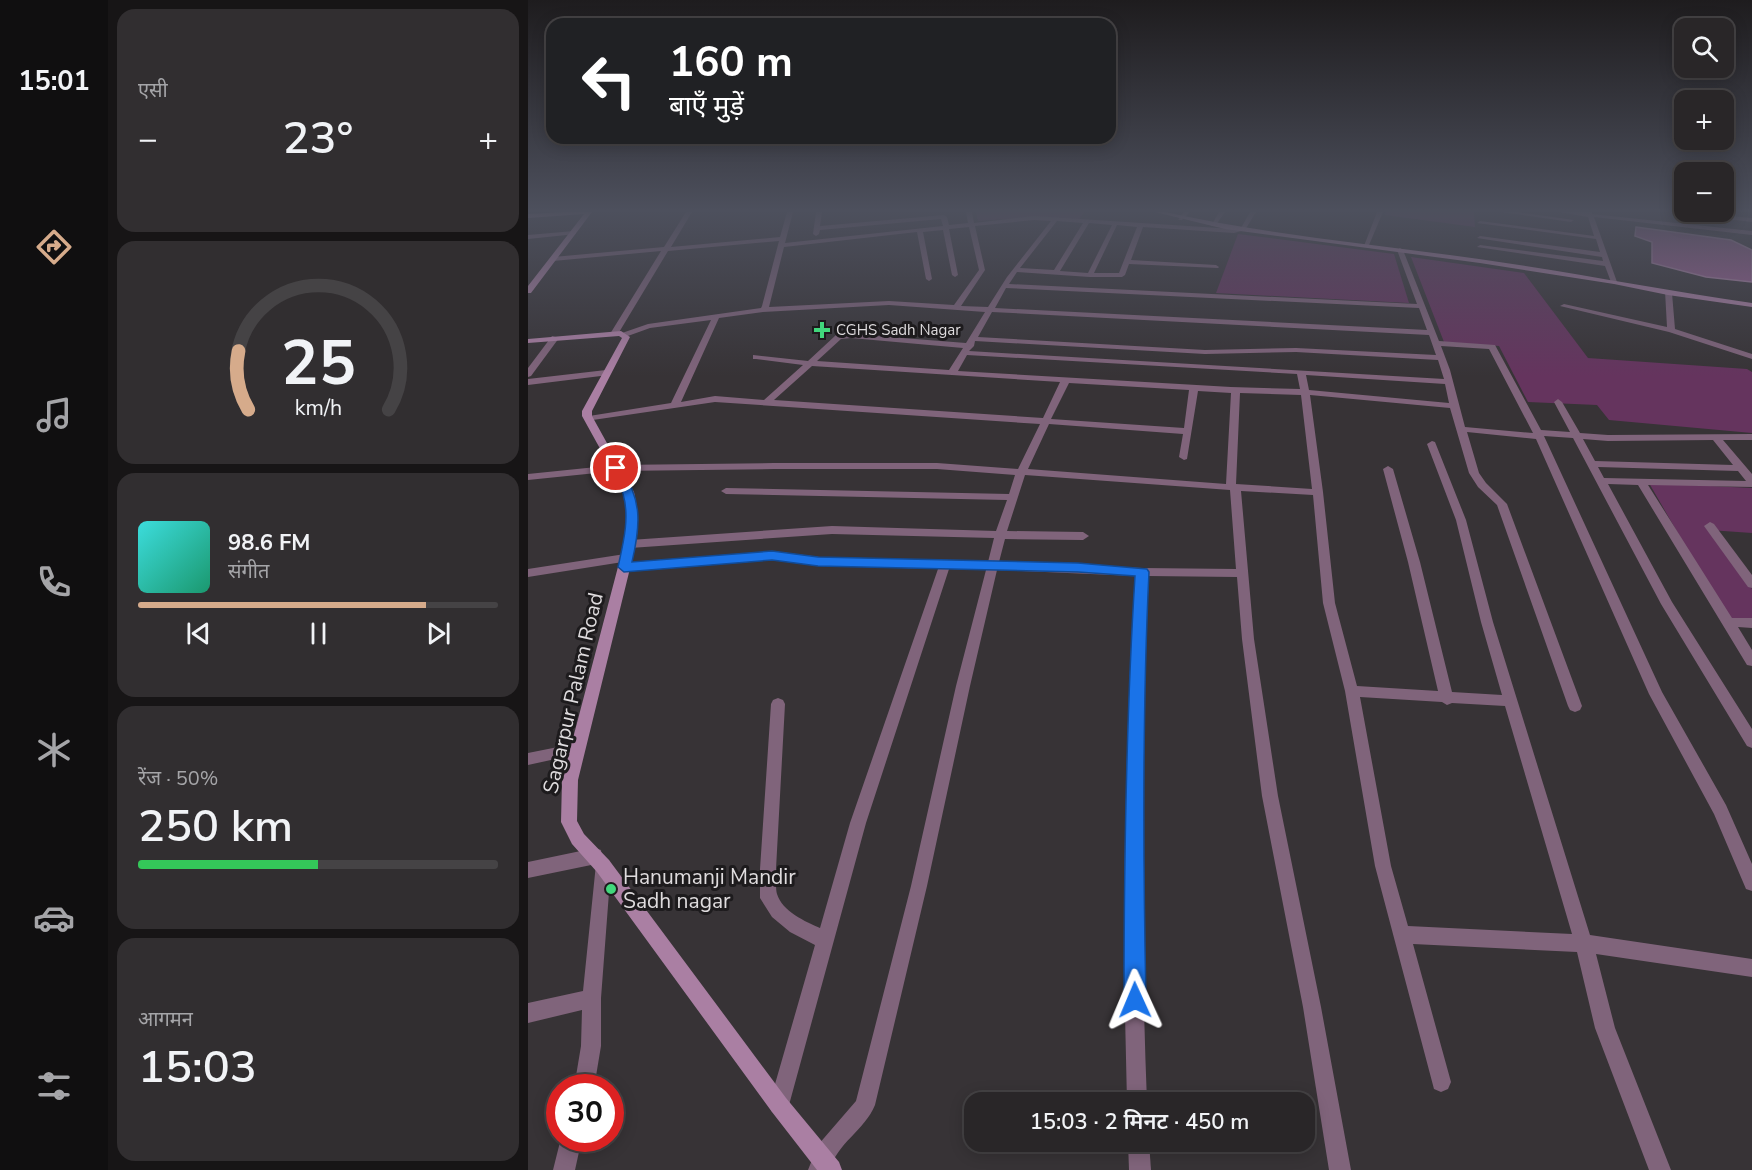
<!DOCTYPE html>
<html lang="hi">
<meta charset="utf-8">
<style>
body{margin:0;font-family:"Nunito Sans","Noto Sans Devanagari",sans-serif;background:#312e30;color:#f1f3f6;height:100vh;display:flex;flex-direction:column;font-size:22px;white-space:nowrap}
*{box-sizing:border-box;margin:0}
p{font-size:20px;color:#a5a5a8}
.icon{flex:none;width:33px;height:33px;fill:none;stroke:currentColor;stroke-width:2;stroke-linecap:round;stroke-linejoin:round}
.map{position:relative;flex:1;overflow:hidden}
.details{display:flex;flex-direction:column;gap:9px;padding:9px;background:#171516;width:420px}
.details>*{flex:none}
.guide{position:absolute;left:18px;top:18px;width:570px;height:126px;border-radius:18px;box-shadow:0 3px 15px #0003,0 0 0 2px #454345;background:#202124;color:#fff;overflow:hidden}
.tools{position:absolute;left:1146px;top:18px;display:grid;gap:12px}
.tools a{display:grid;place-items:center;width:60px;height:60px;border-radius:12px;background:#292628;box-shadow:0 3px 15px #0003,0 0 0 2px #454345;font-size:30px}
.speed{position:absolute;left:18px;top:1074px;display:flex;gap:12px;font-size:30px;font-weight:700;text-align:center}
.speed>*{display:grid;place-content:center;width:78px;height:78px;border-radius:50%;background:#292628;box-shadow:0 3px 15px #0003,0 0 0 2px #454345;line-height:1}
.speed .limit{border:9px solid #d22;background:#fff;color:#111}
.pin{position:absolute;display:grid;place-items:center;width:51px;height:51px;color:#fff;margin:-26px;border:3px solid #fff;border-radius:50%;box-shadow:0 2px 6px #0007}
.me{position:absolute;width:66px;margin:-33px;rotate:359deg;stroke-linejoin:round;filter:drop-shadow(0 0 4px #0008)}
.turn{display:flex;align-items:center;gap:21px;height:126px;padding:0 24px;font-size:27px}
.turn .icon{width:78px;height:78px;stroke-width:2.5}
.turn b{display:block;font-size:42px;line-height:51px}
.big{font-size:45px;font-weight:600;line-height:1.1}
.details .widget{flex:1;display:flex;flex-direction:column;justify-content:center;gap:9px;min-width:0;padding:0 21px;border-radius:18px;background:#312e30}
.details .dial{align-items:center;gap:0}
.dial svg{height:156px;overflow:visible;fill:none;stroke:#454345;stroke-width:7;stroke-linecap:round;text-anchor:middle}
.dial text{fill:#f1f3f6;stroke:none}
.song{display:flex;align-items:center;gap:18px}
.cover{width:72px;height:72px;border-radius:9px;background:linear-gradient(135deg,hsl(180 70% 55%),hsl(160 70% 35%))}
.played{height:6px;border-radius:3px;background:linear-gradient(90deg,#d6ab8b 80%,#454345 80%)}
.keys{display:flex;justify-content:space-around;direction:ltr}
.heat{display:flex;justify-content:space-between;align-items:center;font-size:33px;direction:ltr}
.charge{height:9px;border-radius:4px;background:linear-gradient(90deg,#34c759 50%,#454345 0)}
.trip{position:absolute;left:436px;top:1092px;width:351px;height:60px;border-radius:18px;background:#292628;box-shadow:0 3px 15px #0003,0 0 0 2px #454345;font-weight:600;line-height:60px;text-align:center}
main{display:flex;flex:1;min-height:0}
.menu{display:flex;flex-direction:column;width:108px;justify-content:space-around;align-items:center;background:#100f10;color:#a5a5a8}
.menu .icon{width:42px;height:42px}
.menu .selected{color:#d6ab8b}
.menu b{font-size:27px;color:#f1f3f6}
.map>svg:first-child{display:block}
.green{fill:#65345e}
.water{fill:#9d5f94;stroke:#b184aa;stroke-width:1.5}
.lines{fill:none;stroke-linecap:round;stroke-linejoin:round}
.street{fill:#80647b;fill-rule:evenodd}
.secondary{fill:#aa7fa3;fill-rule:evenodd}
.route{fill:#1a73e8;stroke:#114b97;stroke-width:1.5}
.poi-dot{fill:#41d77c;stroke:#1d1b1d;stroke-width:2}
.labels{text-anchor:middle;stroke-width:6;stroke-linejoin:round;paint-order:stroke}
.far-poi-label{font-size:15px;fill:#dfdcde;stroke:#1d1b1d;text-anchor:start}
.near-street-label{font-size:21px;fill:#dfdcde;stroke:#1d1b1d}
.near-poi-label{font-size:21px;fill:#dfdcde;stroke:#1d1b1d;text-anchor:start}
</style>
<main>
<nav class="menu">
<b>15:01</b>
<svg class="icon selected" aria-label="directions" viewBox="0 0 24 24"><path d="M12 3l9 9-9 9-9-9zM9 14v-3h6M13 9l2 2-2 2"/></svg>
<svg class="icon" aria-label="music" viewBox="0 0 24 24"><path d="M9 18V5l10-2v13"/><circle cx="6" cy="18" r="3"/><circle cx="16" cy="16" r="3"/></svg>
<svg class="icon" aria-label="phone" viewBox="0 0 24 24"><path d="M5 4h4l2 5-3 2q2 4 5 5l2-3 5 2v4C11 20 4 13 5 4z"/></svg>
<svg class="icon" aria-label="climate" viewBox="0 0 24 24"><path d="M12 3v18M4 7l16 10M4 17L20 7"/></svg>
<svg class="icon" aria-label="car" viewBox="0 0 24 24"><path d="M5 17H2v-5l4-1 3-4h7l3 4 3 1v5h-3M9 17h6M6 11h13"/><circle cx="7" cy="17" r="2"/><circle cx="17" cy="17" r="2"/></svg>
<svg class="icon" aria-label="filters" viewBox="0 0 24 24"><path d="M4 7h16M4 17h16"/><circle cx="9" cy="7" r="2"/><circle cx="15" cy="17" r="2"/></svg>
</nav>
<section class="details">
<div class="widget"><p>एसी</p>
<div class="heat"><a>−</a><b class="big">23°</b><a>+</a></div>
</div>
<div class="widget dial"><svg viewBox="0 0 100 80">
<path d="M14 69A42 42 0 1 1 86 69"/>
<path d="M14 69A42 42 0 0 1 9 39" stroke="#d6ab8b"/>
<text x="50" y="56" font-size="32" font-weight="700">25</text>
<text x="50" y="72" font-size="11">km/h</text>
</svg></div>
<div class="widget">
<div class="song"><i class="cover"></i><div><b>98.6 FM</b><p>संगीत</p></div></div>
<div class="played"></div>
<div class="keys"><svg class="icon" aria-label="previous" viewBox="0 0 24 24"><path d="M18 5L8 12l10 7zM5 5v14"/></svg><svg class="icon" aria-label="pause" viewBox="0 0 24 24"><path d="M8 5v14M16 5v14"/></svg><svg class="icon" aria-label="next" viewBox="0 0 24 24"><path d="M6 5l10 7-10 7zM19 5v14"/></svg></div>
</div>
<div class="widget"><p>रेंज · 50%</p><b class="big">250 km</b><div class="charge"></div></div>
<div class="widget"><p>आगमन</p><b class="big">15:03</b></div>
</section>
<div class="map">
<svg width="1224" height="1170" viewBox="0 0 1224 1170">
<rect width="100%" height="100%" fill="#373336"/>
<!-- green -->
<g class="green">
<path d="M 448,212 L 556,212 L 551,220 L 507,217 L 450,221 Z"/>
<path d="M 858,212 L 946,212 L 947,227 L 857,215 Z"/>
<path d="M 710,234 L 866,254 L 881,303 L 688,293 Z"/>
<path d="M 883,257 L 996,273 L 1060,358 L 1219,369 L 1224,372 L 1224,433 L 1081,420 L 1069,405 L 1000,402 L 971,346 L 916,342 Z"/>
<path d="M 1121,483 L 1224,488 L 1224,533 L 1181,530 L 1224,589 L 1224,621 L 1200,620 Z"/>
</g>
<!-- water -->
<path class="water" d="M 1108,227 L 1203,240 L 1224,250 L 1224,282 L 1178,277 L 1124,263 L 1124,242 L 1107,236 Z"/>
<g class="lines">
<!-- street -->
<g class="street">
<path d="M 158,212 L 164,212 L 143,247 L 252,237 L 259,212 L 265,212 L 257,243 L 415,226 L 413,219 L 292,230 L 291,234 L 288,236 L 285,234 L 288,212 L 294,212 L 292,226 L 416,215 L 419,217 L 421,225 L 440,223 L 438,212 L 444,212 L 446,223 L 506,216 L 706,229 L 713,228 L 722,212 L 728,212 L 717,230 L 706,233 L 615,227 L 603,260 L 688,265 L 691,267 L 690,268 L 601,264 L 597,275 L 594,277 L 562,277 L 489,272 L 481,284 L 889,304 L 869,250 L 872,248 L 875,250 L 911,341 L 967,345 L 1013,430 L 1042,432 L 1026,402 L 1030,399 L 1034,402 L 1052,433 L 1080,435 L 1224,434 L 1224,440 L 1195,440 L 1224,474 L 1224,487 L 1120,485 L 1204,618 L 1224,618 L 1224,628 L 1210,627 L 1224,650 L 1224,666 L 1219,665 L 1110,485 L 1080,484 L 1144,602 L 1224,729 L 1224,748 L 1219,746 L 1133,604 L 1045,438 L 1016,436 L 1134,692 L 1198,805 L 1224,864 L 1224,891 L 1218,889 L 1186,814 L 1121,694 L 1008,439 L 939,432 L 951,473 L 958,483 L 979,504 L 1054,706 L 1052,710 L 1047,712 L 1042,710 L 1040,706 L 969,505 L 950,487 L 941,473 L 922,408 L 782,395 L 795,492 L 807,603 L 829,686 L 910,691 L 880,562 L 855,469 L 860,466 L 865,469 L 892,562 L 924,692 L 974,695 L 953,622 L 928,520 L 899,444 L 904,441 L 907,442 L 938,520 L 965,622 L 1062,935 L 1224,959 L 1224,977 L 1068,954 L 1087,1028 L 1143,1170 L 1121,1170 L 1067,1028 L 1049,952 L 885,944 L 923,1082 L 920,1089 L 913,1092 L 906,1089 L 847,866 L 817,691 L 795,603 L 785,495 L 713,491 L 726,639 L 750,796 L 793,1007 L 823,1170 L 801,1170 L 775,1007 L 734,796 L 714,639 L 709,577 L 620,576 C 613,752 612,927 619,1102 L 599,1102 L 596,970 L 597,837 L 608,576 L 469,570 L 442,686 L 399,886 L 347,1105 C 337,1130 308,1144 302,1170 L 280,1170 L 290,1145 L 328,1101 L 383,886 L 428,686 L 458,570 L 421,569 L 338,823 L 261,1105 L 258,1112 L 251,1115 L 244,1112 L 241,1105 L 287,945 L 262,932 L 244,917 L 232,898 L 232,869 L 243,704 L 245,700 L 250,698 L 255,700 L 257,704 L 248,869 C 249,877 247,887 249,894 C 254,911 278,922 292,928 L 322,823 L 410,569 L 300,566 L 244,559 L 96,571 L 90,567 L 96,563 L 244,551 L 300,558 L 460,562 L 466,538 L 304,534 L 102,548 L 96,544 L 102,540 L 304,526 L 468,531 L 479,500 L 198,494 L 193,491 L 198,488 L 481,494 L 487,475 L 409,469 L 246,469 L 88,471 L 0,480 L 0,474 L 88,465 L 246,463 L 409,463 L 490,469 L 512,424 L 187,402 L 58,421 L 58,417 L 61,416 L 143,403 L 183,320 L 122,328 L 97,337 L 94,337 L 94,333 L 120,324 L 233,308 L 234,306 L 251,241 L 140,251 L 90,334 L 86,336 L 82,334 L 133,251 L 25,261 L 22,259 L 25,257 L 136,247 ZM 506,220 L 523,221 L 479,277 L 460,307 L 433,306 L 457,270 L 447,226 ZM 529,221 L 555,223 L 526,270 L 492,268 ZM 561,223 L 584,225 L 560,273 L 532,271 ZM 589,225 L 609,227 L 591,273 L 566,273 ZM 441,227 L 451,270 L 426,305 L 361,301 L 241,307 L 256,247 L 389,232 L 398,279 L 401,281 L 404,279 L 395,232 L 415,230 L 424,275 L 427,277 L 430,275 L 421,229 ZM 478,288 L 891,308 L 899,330 L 467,308 ZM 361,305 L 457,312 L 438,343 L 323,334 L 308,335 L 280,361 L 225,355 L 225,359 L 228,359 L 275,365 L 236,400 L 187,396 L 153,402 L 191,318 L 235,312 ZM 464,312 L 901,335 L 908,355 L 768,348 L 677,350 L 450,337 ZM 323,338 L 435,348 L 421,370 L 289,361 L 313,339 ZM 447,341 L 677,354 L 768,352 L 910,360 L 916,379 L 441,351 L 446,346 ZM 913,346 L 961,349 L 1005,433 L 937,427 L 922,370 ZM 439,355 L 769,374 L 772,389 L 703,387 L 430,371 ZM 284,366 L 532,382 L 515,418 L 246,400 ZM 778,375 L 917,384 L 921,403 L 781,390 ZM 541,383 L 661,390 L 656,428 L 523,419 ZM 670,391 L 703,393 L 698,484 L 500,469 L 521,424 L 655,434 L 651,457 L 656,460 L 659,459 ZM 712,393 L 773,395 L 784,489 L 708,484 ZM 1055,439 L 1080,441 L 1185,440 L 1205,465 L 1067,461 ZM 1070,467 L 1210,471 L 1218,481 L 1076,478 ZM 497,475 L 702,490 L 708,569 L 614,568 L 471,562 L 477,539 L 555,540 L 561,536 L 555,532 L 479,531 ZM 832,697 L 914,702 L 919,705 L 924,703 L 977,706 L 1044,934 L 880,926 L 863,866 Z"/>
<path d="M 656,212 L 662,212 L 654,220 L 650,220 Z"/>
<path d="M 691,212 L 697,212 L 687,226 L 683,226 Z"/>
<path d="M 849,212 L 855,212 L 841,245 L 836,246 Z"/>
<path d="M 973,212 L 989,212 L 1046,220 L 1043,222 Z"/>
<path d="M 1032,212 L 1064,212 L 1064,214 L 1224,231 L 1224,235 L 1066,217 L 1089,282 L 1086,284 L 1083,282 L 1077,266 L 949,247 L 952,245 L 1075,261 L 1074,257 L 949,238 L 952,236 L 1072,252 L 1068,239 L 949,223 L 952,221 L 1066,236 L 1060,217 Z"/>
<path d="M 1138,212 L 1157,212 L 1224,218 L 1224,222 Z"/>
<path d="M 46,231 L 48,234 L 0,239 L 0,235 Z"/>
<path d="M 1137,291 L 1144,293 L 1147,329 L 1224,354 L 1224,359 L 1141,332 L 1032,306 L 1036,304 L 1139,327 Z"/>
<path d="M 24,336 L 31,338 L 3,376 L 0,377 L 0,368 Z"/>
<path d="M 78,370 L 82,373 L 81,375 L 0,385 L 0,379 Z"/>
<path d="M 1182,522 L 1186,524 L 1224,575 L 1224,588 L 1220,587 L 1176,526 Z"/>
<path d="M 97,554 L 101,555 L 103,558 L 101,561 L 0,577 L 0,569 Z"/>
<path d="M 50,743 L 55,745 L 57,749 L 55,753 L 0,765 L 0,753 Z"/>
<path d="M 67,848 L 73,850 L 74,858 L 81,860 L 83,866 L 73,998 L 73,1046 L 66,1088 L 46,1088 L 53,1046 L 54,1010 L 0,1023 L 0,1003 L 55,991 L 68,864 L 0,878 L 0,862 Z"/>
<path d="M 33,1138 L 54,1138 L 47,1170 L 25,1170 Z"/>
<path d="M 600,1142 L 621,1142 L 623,1170 L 601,1170 Z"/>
</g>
<!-- secondary -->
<g class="secondary">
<path d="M 36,212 L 64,212 L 3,293 L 0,293 L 0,286 L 56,214 L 0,218 L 0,214 Z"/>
<path d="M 627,212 L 637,212 C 740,235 846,244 951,259 C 1042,272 1133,290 1224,303 L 1224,307 L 1140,295 L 1086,284 L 952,263 L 697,229 Z"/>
<path d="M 93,331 L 102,337 L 64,411 L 64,416 L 106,492 L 109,508 L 108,544 L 50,780 L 49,821 L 56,834 L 81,860 L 258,1098 L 311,1162 L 314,1170 L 289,1170 L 244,1112 L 69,872 L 44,844 L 33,822 L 34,780 L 96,544 L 99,508 L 96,492 L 54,416 L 54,411 L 94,338 L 91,336 L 0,343 L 0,339 Z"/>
</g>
</g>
<!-- sky -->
<linearGradient id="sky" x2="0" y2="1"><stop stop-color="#1e1c1e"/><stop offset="0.56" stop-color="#4d505d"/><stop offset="1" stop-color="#4d505d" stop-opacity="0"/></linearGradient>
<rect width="1224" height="376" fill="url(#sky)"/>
<!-- route -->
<path class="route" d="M 88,465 L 92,466 C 114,500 113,523 104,562 L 244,551 L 290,557 L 550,563 L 619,569 L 621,572 C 614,715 615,858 618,1000 L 615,1008 L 607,1011 L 600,1008 L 596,1000 C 596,859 598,718 607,576 L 550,572 L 290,566 L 244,560 L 96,572 L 90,567 C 95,544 102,518 95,494 C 93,485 86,476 82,468 Z"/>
<!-- markers -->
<g class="poi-dot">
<path d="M291 321h6v6h6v6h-6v6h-6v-6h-6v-6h6z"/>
<circle cx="83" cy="889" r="6"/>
</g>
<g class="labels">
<!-- far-poi labels -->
<g class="far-poi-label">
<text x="308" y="335">CGHS Sadh Nagar</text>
</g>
<!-- near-street labels -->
<g class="near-street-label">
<text transform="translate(45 693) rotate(-77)" y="7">Sagarpur Palam Road</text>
</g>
<!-- near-poi labels -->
<g class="near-poi-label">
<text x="95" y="884">Hanumanji Mandir<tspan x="95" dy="24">Sadh nagar</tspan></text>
</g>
</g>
</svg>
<div class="tools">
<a><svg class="icon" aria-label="search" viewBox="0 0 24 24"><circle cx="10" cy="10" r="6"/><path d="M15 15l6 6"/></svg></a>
<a>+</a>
<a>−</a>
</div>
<div class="speed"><div class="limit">30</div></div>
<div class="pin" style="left:88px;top:468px;background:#d93025"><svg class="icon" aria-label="arrive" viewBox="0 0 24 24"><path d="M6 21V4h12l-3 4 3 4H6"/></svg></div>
<svg class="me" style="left:607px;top:1000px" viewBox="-20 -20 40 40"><path d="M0-17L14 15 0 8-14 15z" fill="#1a73e8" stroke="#fff" stroke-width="4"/></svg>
<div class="trip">15:03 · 2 मिनट · 450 m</div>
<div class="guide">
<div class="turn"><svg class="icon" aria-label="left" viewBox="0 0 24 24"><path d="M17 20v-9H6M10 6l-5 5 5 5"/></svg><div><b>160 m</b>बाएँ मुड़ें</div></div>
</div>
</div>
</main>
